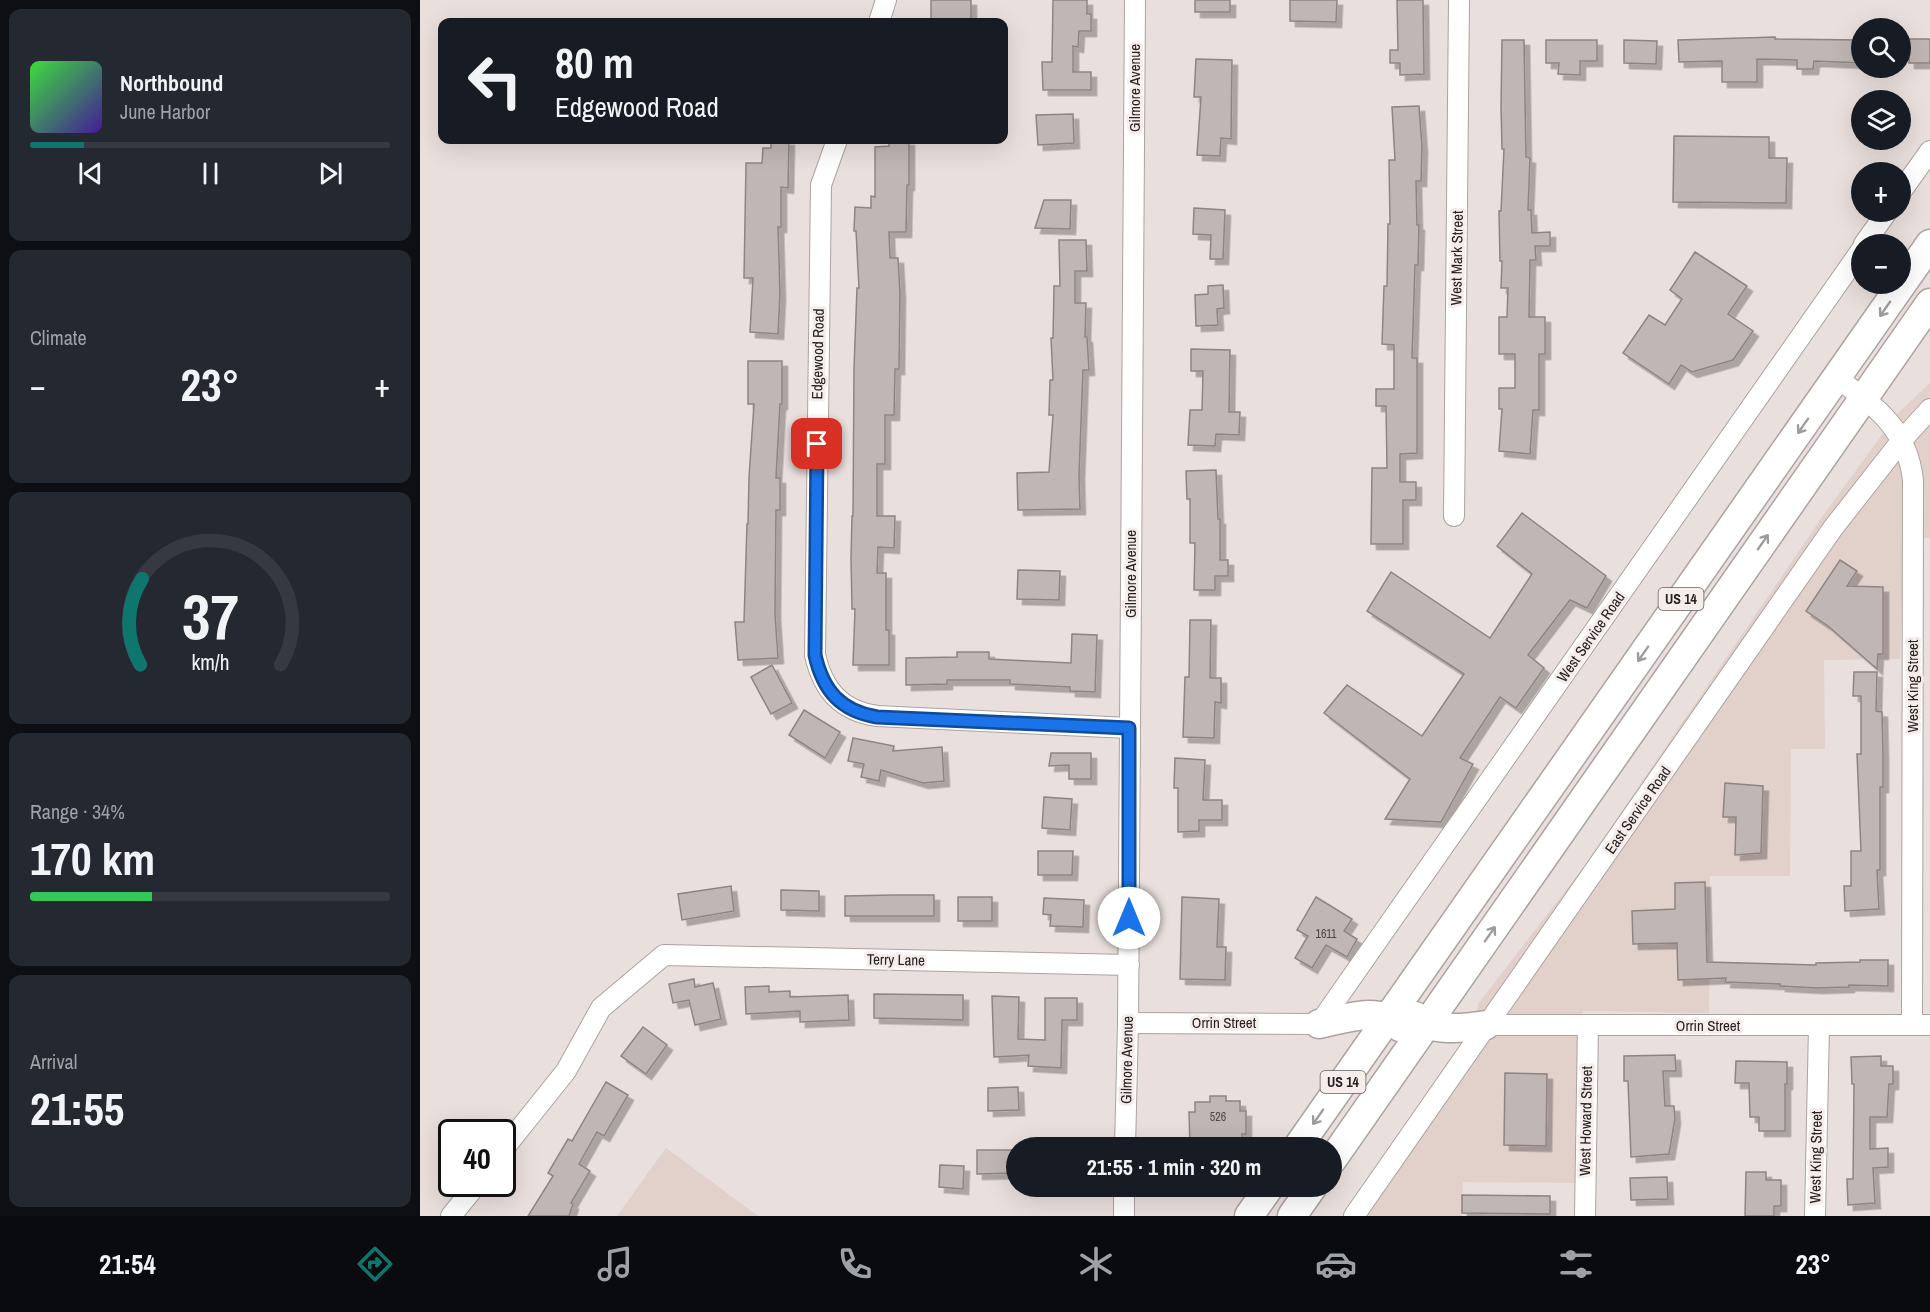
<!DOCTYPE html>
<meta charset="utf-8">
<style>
body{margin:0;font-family:"Archivo Narrow",sans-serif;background:#242831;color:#f1f3f6;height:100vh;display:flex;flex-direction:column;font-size:22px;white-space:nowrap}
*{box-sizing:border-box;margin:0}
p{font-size:20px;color:#9ea1a6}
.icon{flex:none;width:33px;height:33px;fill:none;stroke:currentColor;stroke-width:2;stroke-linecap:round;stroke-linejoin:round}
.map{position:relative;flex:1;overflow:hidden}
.sheet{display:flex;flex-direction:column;gap:9px;padding:9px;background:#0d0f14;width:420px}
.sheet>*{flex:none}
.hud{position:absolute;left:18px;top:18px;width:570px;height:126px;border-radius:12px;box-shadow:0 6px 24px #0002;background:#171b24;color:#f1f3f6;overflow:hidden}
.tools{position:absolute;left:1431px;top:18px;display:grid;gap:12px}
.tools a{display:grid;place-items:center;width:60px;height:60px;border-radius:50%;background:#171b24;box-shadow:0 6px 24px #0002;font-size:30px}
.speed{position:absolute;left:18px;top:1119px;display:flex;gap:12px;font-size:30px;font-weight:700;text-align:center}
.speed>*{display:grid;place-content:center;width:78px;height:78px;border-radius:50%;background:#171b24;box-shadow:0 6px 24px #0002;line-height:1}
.speed .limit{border:3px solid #111;border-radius:9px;background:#fff;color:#111}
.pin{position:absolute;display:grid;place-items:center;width:51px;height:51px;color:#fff;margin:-26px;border-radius:12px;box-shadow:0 3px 9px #0006}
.me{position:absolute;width:66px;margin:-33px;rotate:0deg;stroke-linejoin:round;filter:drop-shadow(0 0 4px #0008)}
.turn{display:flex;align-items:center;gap:21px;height:126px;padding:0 18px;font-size:27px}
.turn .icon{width:78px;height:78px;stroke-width:2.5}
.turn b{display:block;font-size:42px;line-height:51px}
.big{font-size:45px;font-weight:800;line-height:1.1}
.sheet .widget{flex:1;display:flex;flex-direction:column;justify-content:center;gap:9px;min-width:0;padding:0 21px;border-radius:12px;background:#242831}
.sheet .dial{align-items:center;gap:0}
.dial svg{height:156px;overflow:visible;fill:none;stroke:#363941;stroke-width:7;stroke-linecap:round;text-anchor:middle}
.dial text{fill:#f1f3f6;stroke:none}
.song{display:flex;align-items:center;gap:18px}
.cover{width:72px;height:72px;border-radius:9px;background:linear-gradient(135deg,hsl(120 70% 55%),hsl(260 70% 35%))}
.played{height:6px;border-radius:3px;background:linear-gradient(90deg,#0f766e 15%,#363941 15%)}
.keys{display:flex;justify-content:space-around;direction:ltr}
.heat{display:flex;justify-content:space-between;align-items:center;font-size:33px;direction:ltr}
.charge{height:9px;border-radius:4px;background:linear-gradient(90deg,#34c759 34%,#363941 0)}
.trip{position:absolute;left:586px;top:1137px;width:336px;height:60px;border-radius:30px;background:#171b24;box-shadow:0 6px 24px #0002;font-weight:800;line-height:60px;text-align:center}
.tabs{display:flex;height:96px;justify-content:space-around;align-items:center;background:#090b0e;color:#9ea1a6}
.tabs .icon{width:42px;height:42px}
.tabs .selected{color:#0f766e}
.tabs b{font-size:27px;color:#f1f3f6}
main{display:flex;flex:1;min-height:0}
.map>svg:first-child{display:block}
.built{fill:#e2d0cb}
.building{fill:#c0b7b4;stroke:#8e8583;stroke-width:1.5;filter:url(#shadow)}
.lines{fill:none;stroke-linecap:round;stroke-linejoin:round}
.minor-casing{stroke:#aca3a0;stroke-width:22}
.highway-casing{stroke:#aca3a0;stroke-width:31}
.minor{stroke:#fff;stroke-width:20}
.highway{stroke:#fff;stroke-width:28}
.oneway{stroke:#9d9c9b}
.route-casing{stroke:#114b97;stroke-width:15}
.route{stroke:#1a73e8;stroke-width:10}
.labels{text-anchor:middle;stroke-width:6;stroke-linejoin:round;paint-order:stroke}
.number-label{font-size:12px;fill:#4c4746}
.shield{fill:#f6ece9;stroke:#645f5d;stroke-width:1.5}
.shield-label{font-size:14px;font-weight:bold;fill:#252221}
.street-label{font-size:15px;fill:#252221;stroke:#f6ece9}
</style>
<main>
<section class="sheet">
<div class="widget">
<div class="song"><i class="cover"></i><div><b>Northbound</b><p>June Harbor</p></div></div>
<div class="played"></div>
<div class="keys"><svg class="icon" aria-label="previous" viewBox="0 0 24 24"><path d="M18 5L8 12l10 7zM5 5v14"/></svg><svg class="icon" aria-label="pause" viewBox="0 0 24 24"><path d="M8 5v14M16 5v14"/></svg><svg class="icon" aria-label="next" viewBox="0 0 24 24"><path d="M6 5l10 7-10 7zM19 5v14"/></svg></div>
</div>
<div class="widget"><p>Climate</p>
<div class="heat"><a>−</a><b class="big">23°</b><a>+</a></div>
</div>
<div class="widget dial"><svg viewBox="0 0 100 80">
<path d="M14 69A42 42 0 1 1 86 69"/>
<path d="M14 69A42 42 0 0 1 15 25" stroke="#0f766e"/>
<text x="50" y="56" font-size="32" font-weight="700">37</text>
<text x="50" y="72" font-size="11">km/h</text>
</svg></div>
<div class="widget"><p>Range · 34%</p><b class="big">170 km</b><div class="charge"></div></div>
<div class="widget"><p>Arrival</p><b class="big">21:55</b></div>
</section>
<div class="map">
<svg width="1510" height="1216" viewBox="0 0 1510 1216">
<defs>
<filter id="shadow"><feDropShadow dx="5.5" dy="5.5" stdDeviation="0" flood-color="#0004"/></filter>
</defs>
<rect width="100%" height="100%" fill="#e9dfdc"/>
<!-- built -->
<g class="built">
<path d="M 1510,383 L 1510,538 L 1484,539 L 1480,659 L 1404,660 L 1405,749 L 1371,749 L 1370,876 L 1290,876 L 1289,1013 L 1162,1011 L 1158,1183 L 1043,1182 L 1042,1216 L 926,1216 L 1055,1034 L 1058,1004 L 1166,864 L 1404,514 L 1478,413 Z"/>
<path d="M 246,1148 L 338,1216 L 197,1216 Z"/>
</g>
<!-- building -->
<g class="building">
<rect x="511" y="0" width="40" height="22"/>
<path d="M 633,0 L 667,0 L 667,14 L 671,14 L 671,31 L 659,31 L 658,47 L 653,46 L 653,72 L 671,72 L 671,90 L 623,90 L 622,62 L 632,62 Z"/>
<rect x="775" y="0" width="35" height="12"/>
<path d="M 870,0 L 917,0 L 916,22 L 870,21 Z"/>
<path d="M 977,0 L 1003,0 L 1004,74 L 980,75 L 980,63 L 970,63 L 970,50 L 978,50 Z"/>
<path d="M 1355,37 L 1355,39 L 1442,40 L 1442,63 L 1394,61 L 1393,69 L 1377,69 L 1377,60 L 1337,59 L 1337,82 L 1302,82 L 1302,61 L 1259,62 L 1258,40 Z"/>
<rect x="1489" y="39" width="21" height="24"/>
<path d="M 1082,40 L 1104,40 L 1106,157 L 1110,158 L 1108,210 L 1111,210 L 1112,233 L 1130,232 L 1130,246 L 1115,246 L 1116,260 L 1110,260 L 1109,317 L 1125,317 L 1125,354 L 1119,354 L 1119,410 L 1113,410 L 1110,454 L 1079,451 L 1082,409 L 1079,409 L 1079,388 L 1095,388 L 1095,354 L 1079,354 L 1079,317 L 1087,317 L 1088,288 L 1081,288 L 1082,261 L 1080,261 L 1079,211 L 1081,211 L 1084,149 L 1082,149 L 1081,107 Z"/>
<path d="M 1126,40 L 1177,40 L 1177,61 L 1160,61 L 1160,75 L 1138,74 L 1139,63 L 1126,63 Z"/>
<path d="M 1204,40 L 1237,41 L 1236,64 L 1204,63 Z"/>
<path d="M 776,59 L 812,60 L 811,139 L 801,138 L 800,156 L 777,155 L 781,97 L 774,97 Z"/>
<path d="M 999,106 L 1002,147 L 1001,181 L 996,181 L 997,225 L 999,225 L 998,265 L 995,265 L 992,358 L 997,358 L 997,453 L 980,454 L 980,482 L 996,482 L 996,500 L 983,500 L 983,544 L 951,544 L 952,468 L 967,468 L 966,406 L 956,406 L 956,389 L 974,389 L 974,345 L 962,344 L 964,286 L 967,286 L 968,224 L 970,224 L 969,160 L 975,160 L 972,107 Z"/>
<path d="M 653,114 L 654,143 L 618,145 L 616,115 Z"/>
<path d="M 1254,136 L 1349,137 L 1349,158 L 1367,158 L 1366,203 L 1253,202 Z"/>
<path d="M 351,140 L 369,140 L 368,188 L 361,187 L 361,227 L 358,227 L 360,294 L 358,334 L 330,332 L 333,278 L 324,278 L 326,163 L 342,163 L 343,148 L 351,148 Z"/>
<path d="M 469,140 L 489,140 L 489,185 L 487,185 L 486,232 L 469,232 L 470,258 L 478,258 L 480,293 L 479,369 L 475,369 L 474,415 L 465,415 L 465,464 L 457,464 L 457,516 L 475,516 L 474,548 L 458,547 L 457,573 L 466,573 L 466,630 L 469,630 L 469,665 L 433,665 L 435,609 L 432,609 L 431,559 L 432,516 L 433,516 L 434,368 L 437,288 L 439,288 L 436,231 L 434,231 L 435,207 L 451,208 L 451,196 L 455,197 L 455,147 L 469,146 Z"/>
<path d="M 624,200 L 651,200 L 650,229 L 615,228 Z"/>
<path d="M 774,208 L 805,210 L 803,259 L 790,259 L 791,235 L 773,234 Z"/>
<path d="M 639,240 L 666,240 L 667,271 L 655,271 L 655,303 L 666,303 L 665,337 L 667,337 L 669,370 L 663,370 L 659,475 L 660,509 L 598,510 L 597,473 L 629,472 L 633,415 L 629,415 L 630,380 L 633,380 L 631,338 L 633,338 L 634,286 L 640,286 Z"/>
<path d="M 1275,252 L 1327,286 L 1308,314 L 1333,331 L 1313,360 L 1272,372 L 1261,365 L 1249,384 L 1203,353 L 1229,315 L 1245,325 L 1262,299 L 1250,290 Z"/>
<path d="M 803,285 L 804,308 L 797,309 L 798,325 L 776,326 L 775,295 L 788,294 L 788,286 Z"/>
<path d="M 771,349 L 810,350 L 809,412 L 820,412 L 819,435 L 796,434 L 795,446 L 768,445 L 770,410 L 782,410 L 783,371 L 771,371 Z"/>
<path d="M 328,361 L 362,361 L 362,404 L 360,404 L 356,478 L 360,478 L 360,510 L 356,510 L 355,614 L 358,658 L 318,660 L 315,622 L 324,622 L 327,524 L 328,524 L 329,477 L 334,404 L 328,404 Z"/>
<path d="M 796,470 L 798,519 L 800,519 L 800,560 L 808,560 L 808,576 L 795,576 L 795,590 L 774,590 L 775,543 L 770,543 L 770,499 L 767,499 L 766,471 Z"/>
<path d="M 1102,513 L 1186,576 L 1167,608 L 1150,600 L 1108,655 L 1124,668 L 1096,708 L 1080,697 L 1040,758 L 1053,764 L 1021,822 L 965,819 L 990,779 L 904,713 L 927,685 L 1002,736 L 1044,674 L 947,611 L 971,572 L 1070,638 L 1112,574 L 1077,546 Z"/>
<path d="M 1420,560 L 1437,571 L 1427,586 L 1463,587 L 1463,654 L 1458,654 L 1457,669 L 1408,626 L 1386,611 Z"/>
<path d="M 598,570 L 640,571 L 639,600 L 597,599 Z"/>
<path d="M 770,620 L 791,620 L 790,678 L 801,678 L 801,703 L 795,702 L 794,738 L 763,737 L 765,677 L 769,677 Z"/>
<path d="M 652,634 L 677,635 L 675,692 L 650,691 L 650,687 L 590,684 L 590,680 L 527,680 L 527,684 L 486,685 L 486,658 L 537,657 L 537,652 L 569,652 L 569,659 L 651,663 Z"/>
<path d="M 352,665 L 372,703 L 351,714 L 331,677 Z"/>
<path d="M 1434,672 L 1457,672 L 1456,711 L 1462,712 L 1463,753 L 1463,787 L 1460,787 L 1460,870 L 1457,870 L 1459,909 L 1425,911 L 1424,886 L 1431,886 L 1431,851 L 1441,851 L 1437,754 L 1441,754 L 1441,696 L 1433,696 Z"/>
<path d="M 384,710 L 420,732 L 405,758 L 369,735 Z"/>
<path d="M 433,738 L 474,746 L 473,751 L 522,747 L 524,781 L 503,783 L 461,770 L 459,781 L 441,777 L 444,764 L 428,761 Z"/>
<path d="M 631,753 L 671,753 L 671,779 L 649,779 L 649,765 L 629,766 Z"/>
<path d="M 755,758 L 785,760 L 783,800 L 802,800 L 802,820 L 779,820 L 779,831 L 758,832 L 758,788 L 754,788 Z"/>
<path d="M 1305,783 L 1343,786 L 1341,853 L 1315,855 L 1316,817 L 1303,817 Z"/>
<path d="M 624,797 L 652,799 L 650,830 L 622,828 Z"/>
<path d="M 618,851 L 653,851 L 652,875 L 618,875 Z"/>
<path d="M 1285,882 L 1287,962 L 1396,965 L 1396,963 L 1440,962 L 1440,960 L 1468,960 L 1468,986 L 1429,985 L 1429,987 L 1397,988 L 1360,986 L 1360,984 L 1305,982 L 1306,978 L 1258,980 L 1257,943 L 1213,944 L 1212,911 L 1255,909 L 1255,883 Z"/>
<path d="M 311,886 L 314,911 L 262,920 L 258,894 Z"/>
<path d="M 361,890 L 399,891 L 399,911 L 361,910 Z"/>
<path d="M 474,895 L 514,895 L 514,916 L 425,916 L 425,896 Z"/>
<rect x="538" y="897" width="34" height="24"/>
<path d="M 762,897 L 799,899 L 797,947 L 806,947 L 805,980 L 760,979 Z"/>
<path d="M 896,897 L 932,919 L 924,931 L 937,939 L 927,957 L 906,945 L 892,968 L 875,958 L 888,936 L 877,930 Z"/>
<path d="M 624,898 L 664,900 L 663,927 L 630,926 L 631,915 L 623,914 Z"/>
<path d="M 274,979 L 275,987 L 293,983 L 301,1019 L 275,1025 L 269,1000 L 253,1003 L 249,984 Z"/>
<path d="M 349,986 L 349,992 L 370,991 L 370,997 L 428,995 L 429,1020 L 380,1022 L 380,1011 L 326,1014 L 325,987 Z"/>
<path d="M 454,994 L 543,995 L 543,1020 L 454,1018 Z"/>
<path d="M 572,996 L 599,997 L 598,1039 L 625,1040 L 625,998 L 657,998 L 657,1020 L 642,1020 L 641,1068 L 608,1066 L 609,1055 L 574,1057 Z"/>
<path d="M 223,1027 L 247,1045 L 226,1074 L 201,1056 Z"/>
<path d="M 1255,1055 L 1256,1071 L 1243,1071 L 1245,1106 L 1254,1106 L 1255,1119 L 1249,1154 L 1211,1157 L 1208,1081 L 1204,1081 L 1204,1056 Z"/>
<path d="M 1461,1056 L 1461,1066 L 1473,1066 L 1473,1084 L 1469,1084 L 1467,1117 L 1450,1117 L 1450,1149 L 1468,1148 L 1468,1167 L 1453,1168 L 1455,1203 L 1428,1205 L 1427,1179 L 1433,1179 L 1434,1084 L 1432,1084 L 1431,1057 Z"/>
<path d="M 1316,1061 L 1367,1062 L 1367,1084 L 1365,1084 L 1365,1131 L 1339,1131 L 1339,1117 L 1330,1117 L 1329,1083 L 1315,1083 Z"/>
<path d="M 1085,1073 L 1127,1074 L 1126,1146 L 1084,1145 Z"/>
<path d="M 186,1082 L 208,1095 L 184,1136 L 177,1132 L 159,1164 L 170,1171 L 151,1203 L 153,1204 L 149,1216 L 108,1216 L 133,1176 L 128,1173 L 148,1139 L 152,1141 Z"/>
<path d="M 598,1087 L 599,1110 L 568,1111 L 568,1088 Z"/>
<path d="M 790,1096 L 806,1096 L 806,1101 L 820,1101 L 820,1111 L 826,1111 L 826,1134 L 822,1134 L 822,1145 L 814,1145 L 814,1148 L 770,1148 L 769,1112 L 775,1112 L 775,1102 L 790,1102 Z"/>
<path d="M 557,1150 L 596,1150 L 597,1173 L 557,1174 Z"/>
<path d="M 520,1165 L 544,1166 L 543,1189 L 519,1187 Z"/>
<path d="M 1326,1172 L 1346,1172 L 1346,1180 L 1361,1180 L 1361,1206 L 1354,1206 L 1354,1216 L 1325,1216 Z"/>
<path d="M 1247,1177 L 1248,1199 L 1211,1200 L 1210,1178 Z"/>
<path d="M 1042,1195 L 1130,1196 L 1130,1214 L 1042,1213 Z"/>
</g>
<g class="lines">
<defs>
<g id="minor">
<path d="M 459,22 L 466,0"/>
<path d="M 417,140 L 401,185 L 395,655 C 403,690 421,711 457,716 L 709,728"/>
<path d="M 1480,193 L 1510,151"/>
<path d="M 1444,244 L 1467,212"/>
<path d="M 1417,378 C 1456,407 1487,428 1493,480 L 1492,1025"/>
<path d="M 1034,516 L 1039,0"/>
<path d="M 708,1023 L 899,1024 L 1442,249"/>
<path d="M 1066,1025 L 1510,1025"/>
<path d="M 705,1148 L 708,1023 L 715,0"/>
<path d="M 82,1151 L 146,1071 L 181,1008 L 244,955 L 709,965"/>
<path d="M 31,1216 L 57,1184"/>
<path d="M 704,1216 L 704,1186"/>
<path d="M 934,1216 L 1413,528 L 1482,440 L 1510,409"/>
<path d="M 1165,1216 L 1168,1025"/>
<path d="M 1395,1216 L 1399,1026"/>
</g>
<g id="highway">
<path d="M 995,1016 C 1008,1033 1047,1028 1066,1025"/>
<path d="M 899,1024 C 924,1019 960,1005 980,1027"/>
<path d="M 877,1148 L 1510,244"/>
<path d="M 912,1160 L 1510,303"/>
<path d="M 829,1216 L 850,1186"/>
<path d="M 872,1216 L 893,1186"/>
</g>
</defs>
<!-- minor casing -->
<use href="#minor" class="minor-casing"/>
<!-- highway casing -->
<use href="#highway" class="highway-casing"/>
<!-- minor -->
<use href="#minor" class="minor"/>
<!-- highway -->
<use href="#highway" class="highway"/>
</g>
<!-- one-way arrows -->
<defs><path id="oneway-shaft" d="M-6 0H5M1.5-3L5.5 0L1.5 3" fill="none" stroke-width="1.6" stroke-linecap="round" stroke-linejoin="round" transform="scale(1.5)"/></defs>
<g class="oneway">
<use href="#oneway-shaft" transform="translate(1465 309) rotate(125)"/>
<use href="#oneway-shaft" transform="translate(1383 426) rotate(125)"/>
<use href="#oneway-shaft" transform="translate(1343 542) rotate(-55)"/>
<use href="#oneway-shaft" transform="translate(1223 654) rotate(125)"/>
<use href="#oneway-shaft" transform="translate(1070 934) rotate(-55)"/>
<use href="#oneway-shaft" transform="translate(898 1117) rotate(125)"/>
</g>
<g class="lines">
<defs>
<path id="route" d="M 397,444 L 395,655 C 403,691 421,711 457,717 L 709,728 L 709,918"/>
</defs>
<!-- route casing -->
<use href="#route" class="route-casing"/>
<!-- route -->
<use href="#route" class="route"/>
</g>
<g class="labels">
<!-- number labels -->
<g class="number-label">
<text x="906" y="938">1611</text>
<text x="798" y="1121">526</text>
</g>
<!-- shield labels -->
<g class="shield">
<rect x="1238.5" y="588" width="45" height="22" rx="4.5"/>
<rect x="900.5" y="1071" width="45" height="22" rx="4.5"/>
</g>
<g class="shield-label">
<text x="1261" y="604">US 14</text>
<text x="923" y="1087">US 14</text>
</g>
<!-- street labels -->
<g class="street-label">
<text transform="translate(715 88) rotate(-90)" y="5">Gilmore Avenue</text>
<text transform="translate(1037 258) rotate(-89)" y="5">West Mark Street</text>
<text transform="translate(398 354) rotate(-89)" y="5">Edgewood Road</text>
<text transform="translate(711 574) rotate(-90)" y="5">Gilmore Avenue</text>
<text transform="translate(1171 637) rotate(-55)" y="5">West Service Road</text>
<text transform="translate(1493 686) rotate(-90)" y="5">West King Street</text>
<text transform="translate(1218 810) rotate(-55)" y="5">East Service Road</text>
<text transform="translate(476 960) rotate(1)" y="5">Terry Lane</text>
<text x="804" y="1028">Orrin Street</text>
<text x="1288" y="1031">Orrin Street</text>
<text transform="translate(707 1060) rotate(-89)" y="5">Gilmore Avenue</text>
<text transform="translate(1166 1121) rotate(-89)" y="5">West Howard Street</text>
<text transform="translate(1396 1157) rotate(-89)" y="5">West King Street</text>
</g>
</g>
</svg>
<div class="tools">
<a><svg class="icon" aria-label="search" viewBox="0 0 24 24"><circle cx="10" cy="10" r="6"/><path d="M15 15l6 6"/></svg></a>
<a><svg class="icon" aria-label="layers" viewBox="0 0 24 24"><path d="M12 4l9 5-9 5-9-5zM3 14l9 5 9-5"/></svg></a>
<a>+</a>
<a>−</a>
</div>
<div class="speed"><div class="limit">40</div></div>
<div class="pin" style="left:397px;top:444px;background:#d93025"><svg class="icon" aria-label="arrive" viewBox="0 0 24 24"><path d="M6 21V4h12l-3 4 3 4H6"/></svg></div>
<svg class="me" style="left:709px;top:918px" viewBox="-20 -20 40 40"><circle r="19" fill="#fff"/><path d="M0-13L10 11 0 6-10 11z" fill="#1a73e8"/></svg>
<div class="trip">21:55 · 1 min · 320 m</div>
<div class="hud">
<div class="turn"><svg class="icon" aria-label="left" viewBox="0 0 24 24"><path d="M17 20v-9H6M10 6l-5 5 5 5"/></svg><div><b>80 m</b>Edgewood Road</div></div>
</div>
</div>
</main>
<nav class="tabs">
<b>21:54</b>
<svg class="icon selected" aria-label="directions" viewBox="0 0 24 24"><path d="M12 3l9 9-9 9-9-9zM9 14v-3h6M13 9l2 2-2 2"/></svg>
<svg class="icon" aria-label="music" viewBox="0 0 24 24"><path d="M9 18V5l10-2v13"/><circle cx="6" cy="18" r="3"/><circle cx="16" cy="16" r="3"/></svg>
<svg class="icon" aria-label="phone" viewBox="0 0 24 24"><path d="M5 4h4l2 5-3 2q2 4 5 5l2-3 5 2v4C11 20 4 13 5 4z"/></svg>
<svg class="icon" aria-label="climate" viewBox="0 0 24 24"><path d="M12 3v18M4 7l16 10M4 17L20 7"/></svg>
<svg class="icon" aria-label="car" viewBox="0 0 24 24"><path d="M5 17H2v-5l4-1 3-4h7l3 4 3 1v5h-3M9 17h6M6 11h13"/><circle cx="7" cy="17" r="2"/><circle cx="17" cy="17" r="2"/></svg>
<svg class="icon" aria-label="filters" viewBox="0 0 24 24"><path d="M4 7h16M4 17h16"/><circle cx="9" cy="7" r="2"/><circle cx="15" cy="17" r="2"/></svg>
<b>23°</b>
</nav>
